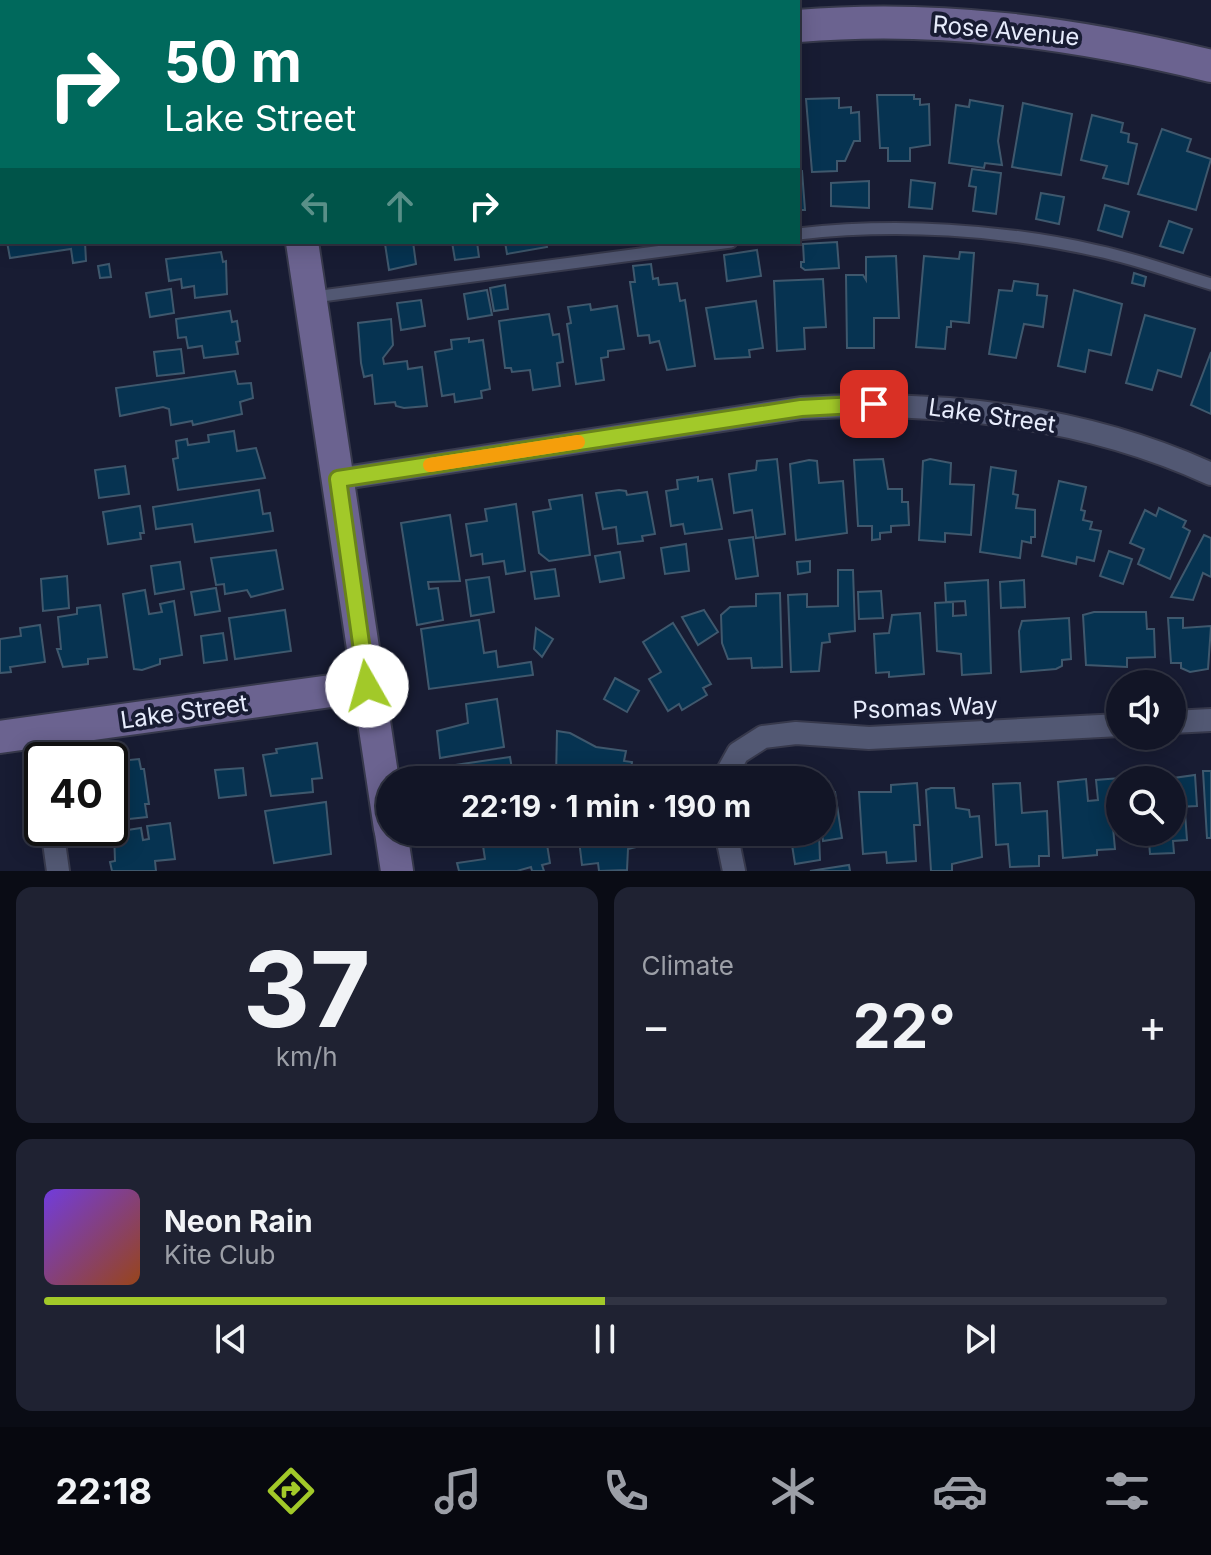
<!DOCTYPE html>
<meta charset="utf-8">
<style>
body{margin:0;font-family:Inter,sans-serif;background:#1f2232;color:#f1f3f6;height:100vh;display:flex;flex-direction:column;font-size:30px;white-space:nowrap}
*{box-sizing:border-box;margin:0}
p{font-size:26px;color:#9c9fa7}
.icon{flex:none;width:44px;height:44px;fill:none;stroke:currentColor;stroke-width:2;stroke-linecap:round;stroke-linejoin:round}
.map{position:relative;height:871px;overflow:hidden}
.details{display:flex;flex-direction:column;gap:16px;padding:16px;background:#0a0c15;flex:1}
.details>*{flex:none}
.banner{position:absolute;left:0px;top:0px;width:800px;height:244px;box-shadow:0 4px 20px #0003,0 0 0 2px #313443;background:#00695c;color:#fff;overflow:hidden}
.controls{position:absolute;left:1106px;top:670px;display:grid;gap:16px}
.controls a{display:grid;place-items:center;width:80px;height:80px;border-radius:50%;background:#121526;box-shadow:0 4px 20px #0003,0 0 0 2px #313443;font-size:40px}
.speed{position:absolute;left:24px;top:742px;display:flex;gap:16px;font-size:40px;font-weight:700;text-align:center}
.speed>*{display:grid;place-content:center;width:104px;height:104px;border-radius:50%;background:#121526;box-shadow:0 4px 20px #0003,0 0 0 2px #313443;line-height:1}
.speed .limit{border:4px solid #111;border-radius:12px;background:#fff;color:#111}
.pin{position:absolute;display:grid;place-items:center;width:68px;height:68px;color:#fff;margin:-34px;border-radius:16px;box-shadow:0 4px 12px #0006}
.me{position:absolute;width:88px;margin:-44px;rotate:353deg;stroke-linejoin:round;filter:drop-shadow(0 0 6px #0008)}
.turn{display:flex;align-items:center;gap:28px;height:168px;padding:0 32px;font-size:36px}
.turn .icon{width:104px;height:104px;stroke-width:2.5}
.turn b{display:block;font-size:56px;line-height:68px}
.lanes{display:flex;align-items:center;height:76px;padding:0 32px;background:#0003;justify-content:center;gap:40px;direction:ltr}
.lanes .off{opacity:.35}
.big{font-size:60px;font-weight:700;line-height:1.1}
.details .card{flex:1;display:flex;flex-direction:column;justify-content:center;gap:12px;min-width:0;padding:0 28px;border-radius:16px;background:#1f2232}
.details .dial{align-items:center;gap:0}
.dial b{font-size:104px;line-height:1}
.song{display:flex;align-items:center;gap:24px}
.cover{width:96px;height:96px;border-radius:12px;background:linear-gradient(135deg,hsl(260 70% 55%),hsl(20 70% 35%))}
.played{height:8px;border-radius:4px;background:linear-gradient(90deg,#a2c929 50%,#313443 50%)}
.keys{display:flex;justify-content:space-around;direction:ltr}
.heat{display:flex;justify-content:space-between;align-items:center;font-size:44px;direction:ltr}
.details .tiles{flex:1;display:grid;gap:16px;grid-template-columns:1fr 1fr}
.card:last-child{grid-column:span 2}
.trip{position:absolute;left:376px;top:766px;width:460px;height:80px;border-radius:40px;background:#121526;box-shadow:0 4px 20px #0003,0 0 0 2px #313443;font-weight:700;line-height:80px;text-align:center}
.tab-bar{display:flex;height:128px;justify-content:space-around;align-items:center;background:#07080f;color:#9c9fa7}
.tab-bar .icon{width:56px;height:56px}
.tab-bar .active{color:#a2c929}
.tab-bar b{font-size:36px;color:#f1f3f6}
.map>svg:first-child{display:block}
.building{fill:#063351;stroke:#3f586d;stroke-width:2}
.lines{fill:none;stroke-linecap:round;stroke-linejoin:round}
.lane-casing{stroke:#37394c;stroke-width:15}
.street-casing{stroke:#37394c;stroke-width:26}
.secondary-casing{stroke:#37394c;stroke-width:36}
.lane{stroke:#525873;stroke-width:11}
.street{stroke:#525873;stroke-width:22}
.secondary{stroke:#6b6390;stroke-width:32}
.route-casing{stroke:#69831b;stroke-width:20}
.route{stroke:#a2c929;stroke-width:14}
.slow{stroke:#f59e0b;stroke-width:14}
.labels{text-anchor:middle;stroke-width:8;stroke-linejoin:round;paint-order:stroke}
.street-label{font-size:24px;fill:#e7ecfc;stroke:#181c33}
</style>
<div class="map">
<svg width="1211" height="871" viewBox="0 0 1211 871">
<rect width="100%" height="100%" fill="#181c33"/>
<!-- building -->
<g class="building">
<path d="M 4,0 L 54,0 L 55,2 L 4,2 Z"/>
<path d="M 151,0 L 205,0 L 205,1 L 151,2 Z"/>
<path d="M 877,95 L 914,95 L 914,99 L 920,99 L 920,105 L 929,104 L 930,145 L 910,148 L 910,161 L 888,161 L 888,148 L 880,148 Z"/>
<path d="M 839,98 L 839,108 L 851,107 L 851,113 L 859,112 L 860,141 L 854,141 L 845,161 L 837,161 L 837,171 L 812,172 L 806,99 Z"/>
<path d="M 970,100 L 1003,106 L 998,141 L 1002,165 L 985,163 L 984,168 L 949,163 L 956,105 L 969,107 Z"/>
<path d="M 1023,103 L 1072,114 L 1061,175 L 1012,167 Z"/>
<path d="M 1092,115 L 1123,123 L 1121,132 L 1129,134 L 1128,142 L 1137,144 L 1128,184 L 1103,178 L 1107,166 L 1081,160 Z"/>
<path d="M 1162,129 L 1191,139 L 1187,151 L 1211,159 L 1196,210 L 1138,194 Z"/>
<path d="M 972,169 L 1001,173 L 996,214 L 973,211 L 976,187 L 969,186 Z"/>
<path d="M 798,171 L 802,171 L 805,210 L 798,210 Z"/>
<path d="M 911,180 L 935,183 L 932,209 L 909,207 Z"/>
<path d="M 869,181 L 869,208 L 831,206 L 831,183 Z"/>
<path d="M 1041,193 L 1064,197 L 1059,224 L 1036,219 Z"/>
<path d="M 1105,205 L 1129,212 L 1122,237 L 1098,230 Z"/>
<path d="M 1169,221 L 1192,229 L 1183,253 L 1160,246 Z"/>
<path d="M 7,242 L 85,242 L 86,261 L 73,263 L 71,249 L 10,258 Z"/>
<path d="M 413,242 L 416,264 L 389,270 L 385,244 Z"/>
<path d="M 452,242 L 477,242 L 479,257 L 455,260 Z"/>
<path d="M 505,242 L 546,242 L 547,247 L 507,254 Z"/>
<path d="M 837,242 L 839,268 L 805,270 L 801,267 L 801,262 L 804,262 L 803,244 Z"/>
<path d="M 757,250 L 761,276 L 727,281 L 724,255 Z"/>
<path d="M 221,252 L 223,262 L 226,261 L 227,294 L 195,298 L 194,286 L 182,288 L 181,279 L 169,281 L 166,259 Z"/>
<path d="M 960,252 L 974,253 L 969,323 L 951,321 L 951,327 L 947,327 L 945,349 L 916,347 L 924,256 L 959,259 Z"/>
<path d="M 896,256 L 899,318 L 874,318 L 874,348 L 847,348 L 846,275 L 863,275 L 866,280 L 866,257 Z"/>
<path d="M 109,264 L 111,277 L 100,278 L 98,266 Z"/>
<path d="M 651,264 L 653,279 L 658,278 L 659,285 L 677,283 L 680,301 L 685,300 L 695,366 L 667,370 L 659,341 L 650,343 L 649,335 L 638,336 L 630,282 L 635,282 L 633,266 Z"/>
<path d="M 1134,273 L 1146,277 L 1144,286 L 1132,283 Z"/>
<path d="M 823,279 L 826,327 L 804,328 L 805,349 L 777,351 L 774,281 Z"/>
<path d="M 1014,281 L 1038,284 L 1037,295 L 1047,296 L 1043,327 L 1024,324 L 1016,358 L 989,354 L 999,290 L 1012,291 Z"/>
<path d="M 505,285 L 508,309 L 494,311 L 490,288 Z"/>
<path d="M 171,289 L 174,313 L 150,317 L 146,293 Z"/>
<path d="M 487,290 L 492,315 L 468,319 L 464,294 Z"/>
<path d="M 1074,290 L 1122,304 L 1111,355 L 1089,350 L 1085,372 L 1058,366 Z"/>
<path d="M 421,300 L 425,326 L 401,330 L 397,303 Z"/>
<path d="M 756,301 L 763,348 L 749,350 L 750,357 L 715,359 L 706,308 Z"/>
<path d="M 590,304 L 591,310 L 617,306 L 624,349 L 608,351 L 608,357 L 601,358 L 604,380 L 576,384 L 567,324 L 571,323 L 568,307 Z"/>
<path d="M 230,311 L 232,322 L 237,321 L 240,341 L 236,342 L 238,354 L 204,358 L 202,346 L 188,348 L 186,337 L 178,338 L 176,319 Z"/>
<path d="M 549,314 L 553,335 L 559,334 L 563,362 L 557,363 L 560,386 L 533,390 L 530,370 L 512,372 L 511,368 L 505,368 L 499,321 Z"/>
<path d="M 1145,315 L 1195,329 L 1181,377 L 1158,370 L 1152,390 L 1126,383 Z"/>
<path d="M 391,319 L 393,345 L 383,358 L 384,364 L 407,361 L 408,369 L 422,367 L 427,406 L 404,408 L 396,406 L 395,402 L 375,404 L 372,375 L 364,377 L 361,363 L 358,323 Z"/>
<path d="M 469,338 L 469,342 L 483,340 L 490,389 L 481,391 L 482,398 L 455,402 L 454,394 L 442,396 L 435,352 L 452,349 L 451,340 Z"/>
<path d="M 181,349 L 184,373 L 157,376 L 154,352 Z"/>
<path d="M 1211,352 L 1211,414 L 1191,405 Z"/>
<path d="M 235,371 L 238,384 L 251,383 L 253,398 L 240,402 L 242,414 L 193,425 L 192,421 L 171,425 L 169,409 L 163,407 L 120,416 L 116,388 Z"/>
<path d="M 234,431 L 237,451 L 256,448 L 265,478 L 178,490 L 173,459 L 178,458 L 176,441 L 187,439 L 188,445 L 209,442 L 208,435 Z"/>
<path d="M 777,459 L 785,534 L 756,538 L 752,510 L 734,513 L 729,474 L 756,470 L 757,461 Z"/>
<path d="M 883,459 L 888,489 L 902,489 L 902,502 L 908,502 L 909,525 L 891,526 L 891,532 L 880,533 L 880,539 L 872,540 L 872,526 L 858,526 L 854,460 Z"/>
<path d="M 930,459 L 951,463 L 950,484 L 974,485 L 971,535 L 945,533 L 945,542 L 919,540 L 923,461 Z"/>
<path d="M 809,460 L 817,461 L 819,483 L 843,481 L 847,533 L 796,540 L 790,464 Z"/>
<path d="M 125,466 L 129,494 L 99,498 L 95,470 Z"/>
<path d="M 991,467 L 1016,471 L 1013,494 L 1018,495 L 1016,508 L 1035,510 L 1035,537 L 1031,537 L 1031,543 L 1022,541 L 1020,558 L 980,552 Z"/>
<path d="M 698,477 L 698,481 L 712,479 L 722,529 L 685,534 L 683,524 L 671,526 L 666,491 L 678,489 L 677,480 Z"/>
<path d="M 1059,481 L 1086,487 L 1081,510 L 1085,511 L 1083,520 L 1092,522 L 1090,529 L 1101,531 L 1094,561 L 1077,557 L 1076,564 L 1042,556 Z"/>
<path d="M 259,490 L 263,514 L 270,513 L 273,531 L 195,542 L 192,524 L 156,529 L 153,507 Z"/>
<path d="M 619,490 L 626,491 L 627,495 L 647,492 L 655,534 L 642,536 L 643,541 L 618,544 L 616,527 L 603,529 L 596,493 Z"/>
<path d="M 582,495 L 590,555 L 549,561 L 539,553 L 533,512 L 551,509 L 549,500 Z"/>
<path d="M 516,504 L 525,571 L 506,574 L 504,561 L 483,564 L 482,554 L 471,556 L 466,524 L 487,521 L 485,509 Z"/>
<path d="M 140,506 L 144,533 L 140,533 L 141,539 L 108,544 L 103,512 Z"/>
<path d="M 1159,508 L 1186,521 L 1183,527 L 1190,531 L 1170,579 L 1138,564 L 1144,549 L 1130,543 L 1145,510 L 1156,516 Z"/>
<path d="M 450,515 L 460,581 L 428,582 L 429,589 L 438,588 L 443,620 L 417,625 L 401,523 Z"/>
<path d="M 1204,535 L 1211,538 L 1211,577 L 1203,573 L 1193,600 L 1171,597 Z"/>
<path d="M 753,537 L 758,576 L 736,579 L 729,540 Z"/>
<path d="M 686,544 L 689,571 L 665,574 L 661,548 Z"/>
<path d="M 276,550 L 283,589 L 251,597 L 247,590 L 225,594 L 224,584 L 216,585 L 211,558 Z"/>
<path d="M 1109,551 L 1132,559 L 1123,584 L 1100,576 Z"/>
<path d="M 620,552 L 624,578 L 600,582 L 595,556 Z"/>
<path d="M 810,561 L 810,572 L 798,574 L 797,562 Z"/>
<path d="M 180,562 L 184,589 L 155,594 L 151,566 Z"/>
<path d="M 555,569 L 559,596 L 535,599 L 531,572 Z"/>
<path d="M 838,570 L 853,570 L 855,631 L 829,634 L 830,642 L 822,643 L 819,671 L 791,672 L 788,595 L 807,594 L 807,607 L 838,606 Z"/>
<path d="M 67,576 L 69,608 L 43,611 L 41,579 Z"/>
<path d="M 489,577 L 494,612 L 471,616 L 466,580 Z"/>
<path d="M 988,580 L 991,673 L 962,675 L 961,654 L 937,651 L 935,603 L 953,602 L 953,616 L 966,615 L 965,601 L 946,602 L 945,583 Z"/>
<path d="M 1024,580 L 1025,607 L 1001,608 L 1000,582 Z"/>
<path d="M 216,588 L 220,611 L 195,615 L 191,592 Z"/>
<path d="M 145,590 L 149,614 L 162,612 L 160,604 L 174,601 L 182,655 L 160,659 L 160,664 L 142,670 L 134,669 L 123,594 Z"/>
<path d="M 881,591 L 883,618 L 859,619 L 858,592 Z"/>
<path d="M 780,593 L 782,667 L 752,668 L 751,658 L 728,659 L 722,643 L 721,615 L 730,607 L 756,606 L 756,594 Z"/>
<path d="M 100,605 L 107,657 L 88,659 L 88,664 L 63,667 L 57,649 L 61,649 L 58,617 L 77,614 L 77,608 Z"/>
<path d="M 285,610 L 291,651 L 235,659 L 229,618 Z"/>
<path d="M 704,610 L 718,632 L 698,645 L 682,617 Z"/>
<path d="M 1094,612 L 1146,612 L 1147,629 L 1154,629 L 1155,657 L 1127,658 L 1127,667 L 1086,665 L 1083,615 Z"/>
<path d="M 920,613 L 924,674 L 889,677 L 889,672 L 876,673 L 874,634 L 889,633 L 892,615 Z"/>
<path d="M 1069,618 L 1071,659 L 1062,660 L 1062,666 L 1056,669 L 1021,672 L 1019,631 L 1022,621 Z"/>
<path d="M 1168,618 L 1183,618 L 1183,628 L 1211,626 L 1208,669 L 1190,672 L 1181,668 L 1181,663 L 1171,663 Z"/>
<path d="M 479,620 L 484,653 L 496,651 L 498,667 L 531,662 L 533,675 L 429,689 L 421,629 Z"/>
<path d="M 673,623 L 711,684 L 703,688 L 707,695 L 682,710 L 679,704 L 668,711 L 649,679 L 661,672 L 643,642 Z"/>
<path d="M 40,625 L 45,662 L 10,667 L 11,672 L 0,673 L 0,639 L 21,636 L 20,628 Z"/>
<path d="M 536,628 L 553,639 L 542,657 L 534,649 Z"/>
<path d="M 223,633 L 227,660 L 204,663 L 201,636 Z"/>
<path d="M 615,678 L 639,691 L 627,712 L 604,699 Z"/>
<path d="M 497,699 L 504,747 L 440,758 L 437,731 L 468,723 L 466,704 Z"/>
<path d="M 557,731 L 570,733 L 596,747 L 626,751 L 624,761 L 632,762 L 631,769 L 637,770 L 637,774 L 659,777 L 658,780 L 556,778 Z"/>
<path d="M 317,743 L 322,778 L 312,779 L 313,792 L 271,796 L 263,755 L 277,753 L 276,749 Z"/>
<path d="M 510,757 L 512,769 L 540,769 L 542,780 L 443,780 L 441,767 Z"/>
<path d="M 139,759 L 141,769 L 144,769 L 149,804 L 145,804 L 147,817 L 120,820 L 118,809 L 110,808 L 110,762 Z"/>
<path d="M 243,768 L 246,795 L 219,798 L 215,770 Z"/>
<path d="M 1203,771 L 1211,771 L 1211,838 L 1207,838 Z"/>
<path d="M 1141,775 L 1159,775 L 1159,780 L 1195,775 L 1197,806 L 1177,807 L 1178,813 L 1185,813 L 1187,840 L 1173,841 L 1174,853 L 1150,854 L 1149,842 L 1135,843 L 1135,832 L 1172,832 L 1172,780 L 1132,780 Z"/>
<path d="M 1120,778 L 1120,805 L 1111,806 L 1115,849 L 1097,850 L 1097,855 L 1063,858 L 1058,782 L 1086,779 L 1088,801 L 1098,800 L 1096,780 Z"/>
<path d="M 829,782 L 830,792 L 835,792 L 842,838 L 823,841 L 822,833 L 819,833 L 820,860 L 795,864 L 790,832 L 822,832 L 822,783 Z"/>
<path d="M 917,783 L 920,825 L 914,825 L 916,861 L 887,863 L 886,852 L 863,854 L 859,792 L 891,792 L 891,785 Z"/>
<path d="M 1020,783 L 1022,813 L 1047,811 L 1049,856 L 1039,856 L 1039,866 L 1010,867 L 1008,844 L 996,845 L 993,784 Z"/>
<path d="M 931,788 L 954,788 L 956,808 L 969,810 L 970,817 L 979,816 L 982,857 L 952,864 L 952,871 L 931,871 L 926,790 Z"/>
<path d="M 326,802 L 331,854 L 274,863 L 265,811 Z"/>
<path d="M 170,823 L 175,859 L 155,861 L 156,871 L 112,871 L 110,862 L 115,861 L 114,832 L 141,828 L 143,840 L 149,839 L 147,826 Z"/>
<path d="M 534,832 L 535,840 L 546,838 L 550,863 L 542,865 L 544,871 L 532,871 L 531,867 L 517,871 L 459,871 L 457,863 L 485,859 L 482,839 Z"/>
<path d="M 593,832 L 660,832 L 661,841 L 628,849 L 627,870 L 599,871 L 598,863 L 582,865 L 579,840 L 594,837 Z"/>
<path d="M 849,865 L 850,871 L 810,871 Z"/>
</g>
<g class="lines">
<defs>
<g id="lane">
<path d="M 798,234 C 896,223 1001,229 1098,251 C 1136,259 1174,273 1211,284"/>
<path d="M 314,297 L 731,242"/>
</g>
<g id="street">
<path d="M 338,479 L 801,408 C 941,400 1082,415 1211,474"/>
<path d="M 1172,722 L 1211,720"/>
<path d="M 37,733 L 42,765"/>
<path d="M 723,780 L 738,753 L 763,737 L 796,733 L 869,738 L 1120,725"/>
<path d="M 52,828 L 58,871"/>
<path d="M 726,832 L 734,871"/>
</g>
<g id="secondary">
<path d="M 267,0 L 267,2"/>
<path d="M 798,26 C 938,14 1075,33 1211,66"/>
<path d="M 0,135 L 2,135"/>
<path d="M 302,242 L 390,828"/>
<path d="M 0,737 L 367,686"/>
<path d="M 391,832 L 397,871"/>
</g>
</defs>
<!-- lane casing -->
<use href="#lane" class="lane-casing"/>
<!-- street casing -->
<use href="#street" class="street-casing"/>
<!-- secondary casing -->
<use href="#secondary" class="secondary-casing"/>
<!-- lane -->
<use href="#lane" class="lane"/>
<!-- street -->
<use href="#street" class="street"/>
<!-- secondary -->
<use href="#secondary" class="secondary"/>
</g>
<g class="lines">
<defs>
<path id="route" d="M 367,686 L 338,479 L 801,408 L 874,404"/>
</defs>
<!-- route casing -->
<use href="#route" class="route-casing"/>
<!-- route -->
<use href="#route" class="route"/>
<!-- slow -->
<path class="slow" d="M 430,465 L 578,442"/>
</g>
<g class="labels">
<!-- street labels -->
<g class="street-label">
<text transform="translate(1006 31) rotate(5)" y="8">Rose Avenue</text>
<text transform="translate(992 416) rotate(8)" y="8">Lake Street</text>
<text transform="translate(925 708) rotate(-2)" y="8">Psomas Way</text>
<text transform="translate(184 712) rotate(-8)" y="8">Lake Street</text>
</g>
</g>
</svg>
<div class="controls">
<a><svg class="icon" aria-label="sound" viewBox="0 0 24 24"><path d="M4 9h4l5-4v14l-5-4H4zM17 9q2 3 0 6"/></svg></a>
<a><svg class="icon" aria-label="search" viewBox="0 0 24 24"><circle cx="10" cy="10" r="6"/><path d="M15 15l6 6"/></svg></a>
</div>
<div class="speed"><div class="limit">40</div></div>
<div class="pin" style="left:874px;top:404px;background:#d93025"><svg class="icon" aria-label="arrive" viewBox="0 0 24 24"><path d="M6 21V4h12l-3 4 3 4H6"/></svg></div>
<svg class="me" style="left:367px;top:686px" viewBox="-20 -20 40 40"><circle r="19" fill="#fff"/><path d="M0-13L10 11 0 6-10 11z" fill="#a2c929"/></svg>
<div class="trip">22:19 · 1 min · 190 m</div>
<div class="banner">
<div class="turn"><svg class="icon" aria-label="right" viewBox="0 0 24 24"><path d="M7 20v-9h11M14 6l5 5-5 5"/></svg><div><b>50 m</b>Lake Street</div></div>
<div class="lanes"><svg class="icon off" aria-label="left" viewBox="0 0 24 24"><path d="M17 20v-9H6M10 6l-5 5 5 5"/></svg><svg class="icon off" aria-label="ahead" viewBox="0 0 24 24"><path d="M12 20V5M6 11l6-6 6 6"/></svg><svg class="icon" aria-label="right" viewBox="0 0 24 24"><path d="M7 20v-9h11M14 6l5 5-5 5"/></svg></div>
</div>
</div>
<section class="details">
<div class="tiles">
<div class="card dial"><b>37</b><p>km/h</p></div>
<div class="card"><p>Climate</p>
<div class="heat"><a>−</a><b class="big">22°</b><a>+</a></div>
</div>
<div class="card">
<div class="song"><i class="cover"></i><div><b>Neon Rain</b><p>Kite Club</p></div></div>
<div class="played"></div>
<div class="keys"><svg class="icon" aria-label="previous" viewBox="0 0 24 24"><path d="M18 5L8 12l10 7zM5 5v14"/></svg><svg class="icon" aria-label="pause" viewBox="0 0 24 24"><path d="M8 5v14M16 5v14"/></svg><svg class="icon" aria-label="next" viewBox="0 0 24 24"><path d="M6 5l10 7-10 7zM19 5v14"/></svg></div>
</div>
</div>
</section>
<nav class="tab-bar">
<b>22:18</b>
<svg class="icon active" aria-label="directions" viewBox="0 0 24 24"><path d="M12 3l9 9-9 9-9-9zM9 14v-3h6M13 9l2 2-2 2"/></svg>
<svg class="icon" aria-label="music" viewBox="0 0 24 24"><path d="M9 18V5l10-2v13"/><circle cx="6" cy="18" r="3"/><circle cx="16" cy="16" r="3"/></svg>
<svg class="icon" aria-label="phone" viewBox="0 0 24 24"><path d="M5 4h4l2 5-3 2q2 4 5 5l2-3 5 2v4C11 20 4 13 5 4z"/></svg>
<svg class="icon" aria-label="climate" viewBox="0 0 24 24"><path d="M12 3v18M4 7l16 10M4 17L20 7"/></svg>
<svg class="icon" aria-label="car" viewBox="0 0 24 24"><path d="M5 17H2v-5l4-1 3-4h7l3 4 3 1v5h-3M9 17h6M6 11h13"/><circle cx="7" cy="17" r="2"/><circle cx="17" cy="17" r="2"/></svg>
<svg class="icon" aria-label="filters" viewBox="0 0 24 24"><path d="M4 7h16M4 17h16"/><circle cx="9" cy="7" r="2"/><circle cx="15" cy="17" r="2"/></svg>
</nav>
